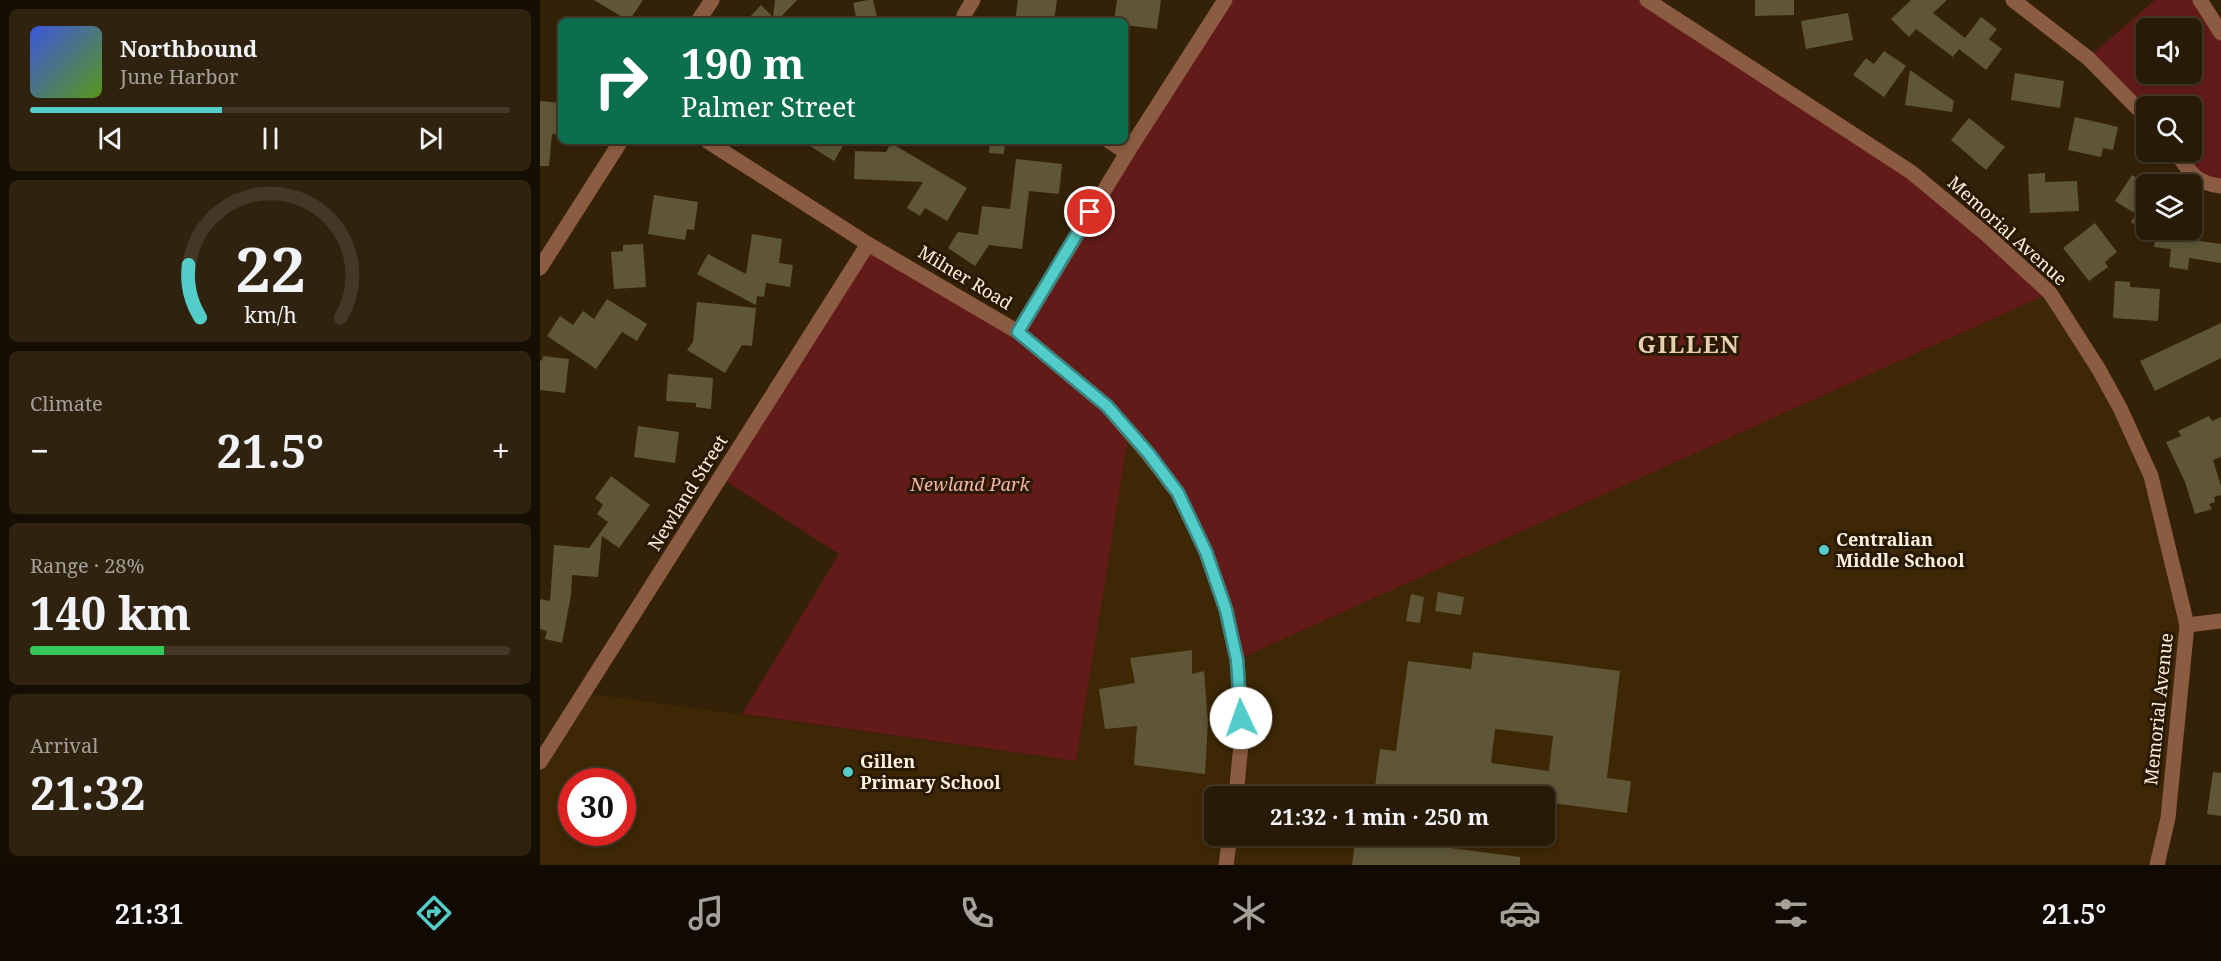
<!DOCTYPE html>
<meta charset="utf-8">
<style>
body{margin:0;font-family:"Noto Serif",serif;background:#2f2310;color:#f1f3f6;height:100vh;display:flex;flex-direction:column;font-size:22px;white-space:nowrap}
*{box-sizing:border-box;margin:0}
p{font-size:20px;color:#a4a19b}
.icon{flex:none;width:33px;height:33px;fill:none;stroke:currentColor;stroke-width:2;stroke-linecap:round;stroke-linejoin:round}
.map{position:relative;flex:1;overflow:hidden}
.sheet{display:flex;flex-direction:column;gap:9px;padding:9px;background:#150e03;width:540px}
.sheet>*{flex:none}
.hud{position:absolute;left:18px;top:18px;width:570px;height:126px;border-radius:9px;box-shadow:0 3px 9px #0003,0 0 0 2px #433828;background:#0b6e4f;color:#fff;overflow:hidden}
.buttons{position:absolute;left:1596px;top:18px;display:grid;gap:12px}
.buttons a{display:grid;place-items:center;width:66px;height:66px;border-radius:9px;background:#271a06;box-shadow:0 3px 9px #0003,0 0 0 2px #433828;font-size:30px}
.speed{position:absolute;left:18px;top:768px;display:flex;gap:12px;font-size:30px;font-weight:700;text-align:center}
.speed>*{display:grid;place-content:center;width:78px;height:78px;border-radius:50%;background:#271a06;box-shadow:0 3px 9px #0003,0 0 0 2px #433828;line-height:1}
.speed .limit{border:9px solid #d22;background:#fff;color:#111}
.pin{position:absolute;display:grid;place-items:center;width:51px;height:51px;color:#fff;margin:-26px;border:3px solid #fff;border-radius:50%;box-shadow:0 2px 6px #0007}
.me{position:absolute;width:66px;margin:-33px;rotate:357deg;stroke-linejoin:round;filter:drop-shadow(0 0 4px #0008)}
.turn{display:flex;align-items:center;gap:21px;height:126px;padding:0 24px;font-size:27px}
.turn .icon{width:78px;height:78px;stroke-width:2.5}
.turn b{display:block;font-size:42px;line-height:51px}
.big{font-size:45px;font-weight:700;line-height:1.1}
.sheet .tile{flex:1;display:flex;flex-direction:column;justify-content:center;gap:9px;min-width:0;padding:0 21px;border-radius:9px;background:#2f2310}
.sheet .dial{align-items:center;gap:0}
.dial svg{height:156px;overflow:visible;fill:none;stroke:#433828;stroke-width:7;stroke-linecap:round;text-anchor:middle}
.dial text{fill:#f1f3f6;stroke:none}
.song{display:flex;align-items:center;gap:18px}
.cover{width:72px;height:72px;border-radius:9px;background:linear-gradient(135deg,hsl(230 70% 55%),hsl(90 70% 35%))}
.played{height:6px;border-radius:3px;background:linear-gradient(90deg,#53cdc9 40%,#433828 40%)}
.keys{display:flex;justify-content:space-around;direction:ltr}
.heat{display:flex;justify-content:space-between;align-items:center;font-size:33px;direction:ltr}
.charge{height:9px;border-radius:4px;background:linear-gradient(90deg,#34c759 28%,#433828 0)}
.trip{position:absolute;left:664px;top:786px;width:351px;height:60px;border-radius:9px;background:#271a06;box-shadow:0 3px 9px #0003,0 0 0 2px #433828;font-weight:700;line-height:60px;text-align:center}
.menu{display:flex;height:96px;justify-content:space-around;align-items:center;background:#100a02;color:#a4a19b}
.menu .icon{width:42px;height:42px}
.menu .active{color:#53cdc9}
.menu b{font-size:27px;color:#f1f3f6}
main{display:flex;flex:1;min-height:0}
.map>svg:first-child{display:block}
.built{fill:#3d2704;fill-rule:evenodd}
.green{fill:#621b19;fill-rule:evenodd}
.building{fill:#5e5637;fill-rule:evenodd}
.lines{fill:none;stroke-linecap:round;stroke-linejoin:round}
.minor{stroke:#8b5c42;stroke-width:15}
.route-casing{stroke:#368583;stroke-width:15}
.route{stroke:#53cdc9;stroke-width:10}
.poi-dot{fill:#53cdc9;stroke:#2a1901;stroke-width:2}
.labels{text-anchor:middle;stroke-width:6;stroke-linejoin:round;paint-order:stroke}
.street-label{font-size:18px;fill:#fef2e3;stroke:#2a1901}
.park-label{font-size:18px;font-style:italic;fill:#f7b4ad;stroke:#2a1901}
.poi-label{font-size:18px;font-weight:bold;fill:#fef2e3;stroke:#2a1901;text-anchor:start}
.district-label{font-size:24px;font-weight:bold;letter-spacing:1.5px;fill:#e6ceb0;stroke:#2a1901}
</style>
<main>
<section class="sheet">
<div class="tile">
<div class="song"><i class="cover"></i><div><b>Northbound</b><p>June Harbor</p></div></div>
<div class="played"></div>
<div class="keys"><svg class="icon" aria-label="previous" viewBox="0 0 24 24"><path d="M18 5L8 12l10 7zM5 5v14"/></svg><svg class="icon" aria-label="pause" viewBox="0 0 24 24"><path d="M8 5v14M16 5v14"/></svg><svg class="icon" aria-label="next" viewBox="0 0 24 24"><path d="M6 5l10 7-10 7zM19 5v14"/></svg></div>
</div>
<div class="tile dial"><svg viewBox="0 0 100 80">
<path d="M14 69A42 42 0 1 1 86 69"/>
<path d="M14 69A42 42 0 0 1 8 42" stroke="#53cdc9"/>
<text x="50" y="56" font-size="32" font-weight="700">22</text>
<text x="50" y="72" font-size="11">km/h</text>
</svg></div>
<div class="tile"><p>Climate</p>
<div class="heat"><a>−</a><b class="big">21.5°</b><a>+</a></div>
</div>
<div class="tile"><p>Range · 28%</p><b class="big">140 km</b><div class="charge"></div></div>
<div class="tile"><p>Arrival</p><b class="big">21:32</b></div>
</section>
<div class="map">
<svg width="1681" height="865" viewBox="0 0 1681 865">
<rect width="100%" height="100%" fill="#342208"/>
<!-- built -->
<path class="built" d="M 1510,293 L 1611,476 L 1647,625 L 1617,865 L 0,865 L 0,762 L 44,693 L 536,761 L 588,431 L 638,493 L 697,660 ZM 32,782 L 82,782 L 82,832 L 32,832 ZM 675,796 L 1005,796 L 1005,836 L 675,836 Z"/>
<!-- green -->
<g class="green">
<path d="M 685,0 L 1107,0 L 1371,172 L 1510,293 L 697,660 L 638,493 L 589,431 L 536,761 L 202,714 L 299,554 L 181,478 L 328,244 L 477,331 Z"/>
<path d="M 1615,0 L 1660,0 L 1681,33 L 1681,186 L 1665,184 L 1635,152 L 1652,152 L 1652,106 L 1606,106 L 1606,117 L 1548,58 ZM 1606,28 L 1652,28 L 1652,74 L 1606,74 Z"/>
</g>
<!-- building -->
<g class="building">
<path d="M 54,0 L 103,0 L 89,21 Z"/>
<path d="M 235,0 L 257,0 L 237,21 L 206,21 L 221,5 L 233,17 Z"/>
<path d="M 328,0 L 333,0 L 338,21 L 317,21 L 313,3 Z"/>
<path d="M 478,0 L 517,0 L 514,21 L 475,21 Z"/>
<path d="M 577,0 L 621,0 L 617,29 L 585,25 L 585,21 L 574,21 Z"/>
<path d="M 1215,0 L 1254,0 L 1254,15 L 1215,16 Z"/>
<path d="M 1371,0 L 1407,0 L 1393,13 L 1425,38 L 1441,17 L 1457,29 L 1449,39 L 1462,49 L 1446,70 L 1419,49 L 1413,57 L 1376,29 L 1369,37 L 1351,19 Z"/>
<path d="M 1308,13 L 1313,40 L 1266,49 L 1261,21 Z"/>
<path d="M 1344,51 L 1366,66 L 1344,97 L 1313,75 L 1326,58 L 1334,64 Z"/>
<path d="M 1370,70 L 1414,101 L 1412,112 L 1365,105 Z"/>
<path d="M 1475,73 L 1524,81 L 1520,108 L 1471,100 Z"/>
<path d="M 0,101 L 21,103 L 21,135 L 12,134 L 9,166 L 0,166 Z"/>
<path d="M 1535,117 L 1578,127 L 1573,150 L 1563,148 L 1561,157 L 1528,150 Z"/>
<path d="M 1429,118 L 1465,147 L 1446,170 L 1411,140 Z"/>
<path d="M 262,141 L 306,141 L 294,161 Z"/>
<path d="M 450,141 L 465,141 L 464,154 L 449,153 Z"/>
<path d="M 351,143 L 427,188 L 407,221 L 385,208 L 380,216 L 367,208 L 383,182 L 314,179 L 315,151 L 346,152 Z"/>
<path d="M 476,159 L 522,164 L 519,194 L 489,191 L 482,249 L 449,245 L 435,266 L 408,248 L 418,232 L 438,235 L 442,206 L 470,209 Z"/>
<path d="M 1505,173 L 1505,182 L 1537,181 L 1539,211 L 1490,213 L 1488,174 Z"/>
<path d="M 1592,175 L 1606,184 L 1606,232 L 1591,222 L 1596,214 L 1575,201 Z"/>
<path d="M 114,195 L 158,202 L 154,230 L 147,229 L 145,240 L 108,234 Z"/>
<path d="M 1555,223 L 1577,252 L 1565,262 L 1568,267 L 1549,281 L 1523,248 Z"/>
<path d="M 1617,231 L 1660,237 L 1659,241 L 1681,244 L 1681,263 L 1649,258 L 1648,270 L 1629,267 L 1631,249 L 1614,247 Z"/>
<path d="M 212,234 L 242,239 L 239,263 L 253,265 L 250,287 L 226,283 L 224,297 L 217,296 L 216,305 L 157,274 L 168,254 L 206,274 Z"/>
<path d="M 103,244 L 106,287 L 74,289 L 71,252 L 83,251 L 83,245 Z"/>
<path d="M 1575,281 L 1590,282 L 1590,287 L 1620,289 L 1618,321 L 1573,318 Z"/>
<path d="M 67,299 L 107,324 L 97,341 L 82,332 L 56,369 L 7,336 L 20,316 L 33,325 L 43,311 L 54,319 Z"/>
<path d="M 157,302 L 216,308 L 212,346 L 202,345 L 185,373 L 147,350 L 153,342 Z"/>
<path d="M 1681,323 L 1681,358 L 1615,391 L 1600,361 Z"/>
<path d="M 3,356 L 29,359 L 25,393 L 0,390 L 0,360 L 2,361 Z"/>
<path d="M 128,374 L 173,378 L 171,409 L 156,407 L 156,403 L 126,401 Z"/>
<path d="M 1669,416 L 1672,421 L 1681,417 L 1681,457 L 1673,460 L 1681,486 L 1681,495 L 1674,497 L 1675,502 L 1669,504 L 1672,509 L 1655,514 L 1645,482 L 1626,442 L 1641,436 L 1638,431 Z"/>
<path d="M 98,426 L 139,432 L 135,463 L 94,457 Z"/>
<path d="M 71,476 L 110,505 L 79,548 L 62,536 L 58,577 L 32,575 L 31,595 L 22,643 L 5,639 L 7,631 L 0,629 L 0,599 L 10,601 L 14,545 L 49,548 L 68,522 L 57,514 L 63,505 L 55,498 Z"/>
<path d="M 898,592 L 924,597 L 921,615 L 895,611 Z"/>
<path d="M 871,594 L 884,597 L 880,623 L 866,621 Z"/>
<path d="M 652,650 L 652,674 L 664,671 L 668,722 L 665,774 L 594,765 L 597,726 L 565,729 L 559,689 L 595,683 L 590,658 Z"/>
<path d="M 933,652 L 1080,671 L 1067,778 L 1091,781 L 1087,813 L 1005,802 L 1005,796 L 961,796 L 910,790 L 910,796 L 890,796 L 891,794 L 835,787 L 840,749 L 856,751 L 868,661 L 931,669 ZM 955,729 L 1013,736 L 1009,771 L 951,763 Z"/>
<path d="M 1673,772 L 1681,773 L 1681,816 L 1667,814 Z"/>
<path d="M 816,836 L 838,836 L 884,841 L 885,836 L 905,836 L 903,847 L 980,857 L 980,865 L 812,865 Z"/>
</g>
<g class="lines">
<!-- minor -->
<g class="minor">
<path d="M 1107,0 L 1371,172 L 1447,235 L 1510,293 L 1558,368 L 1580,408 L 1611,476 L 1647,625 L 1628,818 L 1617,865"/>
<path d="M 1473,0 L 1548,58 L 1606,117"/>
<path d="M 1660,0 L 1681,33"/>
<path d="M 158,21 L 172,0"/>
<path d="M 423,21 L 424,15 L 433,0"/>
<path d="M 167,141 L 328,244 L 478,332 L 567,406 L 608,454 L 638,493 L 666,552 L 686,610 L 697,660 L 702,734 L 696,796"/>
<path d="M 569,141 L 587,153"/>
<path d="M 1635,152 C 1651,172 1654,183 1681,186"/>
<path d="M 0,268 L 81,141"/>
<path d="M 478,332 L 587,153 L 685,0"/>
<path d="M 1647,625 L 1681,621"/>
<path d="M 0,762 L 328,244"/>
<path d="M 686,865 L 690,836"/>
</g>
</g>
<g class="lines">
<defs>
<path id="route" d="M 550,212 L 478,332 L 567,406 L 609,454 L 638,493 L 666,552 L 686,610 L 697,660 L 701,718"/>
</defs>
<!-- route casing -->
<use href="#route" class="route-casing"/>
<!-- route -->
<use href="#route" class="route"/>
</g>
<!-- markers -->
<g class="poi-dot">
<circle cx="1284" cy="550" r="6"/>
<circle cx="308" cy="772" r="6"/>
</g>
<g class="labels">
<!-- street labels -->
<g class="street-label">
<text transform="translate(1467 231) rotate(42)" y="6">Memorial Avenue</text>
<text transform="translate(425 278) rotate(31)" y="6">Milner Road</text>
<text transform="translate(148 493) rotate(-58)" y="6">Newland Street</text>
<text transform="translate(1619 709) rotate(-84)" y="6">Memorial Avenue</text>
</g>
<!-- park labels -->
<g class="park-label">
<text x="430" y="491">Newland Park</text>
</g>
<!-- poi labels -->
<g class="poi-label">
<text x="1296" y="546">Centralian<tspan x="1296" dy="21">Middle School</tspan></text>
<text x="320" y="768">Gillen<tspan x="320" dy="21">Primary School</tspan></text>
</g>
<!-- district labels -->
<g class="district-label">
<text x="1149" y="353">GILLEN</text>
</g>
</g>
</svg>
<div class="buttons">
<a><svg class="icon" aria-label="sound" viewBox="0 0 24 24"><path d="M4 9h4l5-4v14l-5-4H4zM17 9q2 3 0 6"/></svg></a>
<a><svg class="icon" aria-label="search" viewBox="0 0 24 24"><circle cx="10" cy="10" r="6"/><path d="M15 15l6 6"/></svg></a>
<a><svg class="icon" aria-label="layers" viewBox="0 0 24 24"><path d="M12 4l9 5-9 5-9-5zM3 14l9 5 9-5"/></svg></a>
</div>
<div class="speed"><div class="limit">30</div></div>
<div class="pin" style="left:550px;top:212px;background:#d93025"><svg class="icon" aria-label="arrive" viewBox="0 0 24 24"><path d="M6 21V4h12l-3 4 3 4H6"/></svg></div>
<svg class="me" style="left:701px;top:718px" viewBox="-20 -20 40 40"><circle r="19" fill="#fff"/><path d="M0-13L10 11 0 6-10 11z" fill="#53cdc9"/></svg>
<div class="trip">21:32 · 1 min · 250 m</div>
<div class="hud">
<div class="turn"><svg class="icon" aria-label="right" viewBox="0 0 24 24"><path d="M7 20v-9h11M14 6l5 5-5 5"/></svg><div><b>190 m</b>Palmer Street</div></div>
</div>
</div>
</main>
<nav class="menu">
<b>21:31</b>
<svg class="icon active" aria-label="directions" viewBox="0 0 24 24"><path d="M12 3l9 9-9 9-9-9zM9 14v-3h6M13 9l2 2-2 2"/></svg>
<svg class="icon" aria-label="music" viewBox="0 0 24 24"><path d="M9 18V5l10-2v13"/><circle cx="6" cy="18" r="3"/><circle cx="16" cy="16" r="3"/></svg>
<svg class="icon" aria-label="phone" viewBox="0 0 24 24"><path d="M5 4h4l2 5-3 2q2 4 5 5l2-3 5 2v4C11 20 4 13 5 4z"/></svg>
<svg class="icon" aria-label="climate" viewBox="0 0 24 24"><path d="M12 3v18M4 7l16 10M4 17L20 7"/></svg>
<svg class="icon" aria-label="car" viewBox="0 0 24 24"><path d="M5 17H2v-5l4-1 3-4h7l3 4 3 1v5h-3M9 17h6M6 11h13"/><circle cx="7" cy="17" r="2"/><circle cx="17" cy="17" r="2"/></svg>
<svg class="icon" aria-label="filters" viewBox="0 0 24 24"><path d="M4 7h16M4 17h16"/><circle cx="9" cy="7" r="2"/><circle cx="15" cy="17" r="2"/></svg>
<b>21.5°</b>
</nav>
